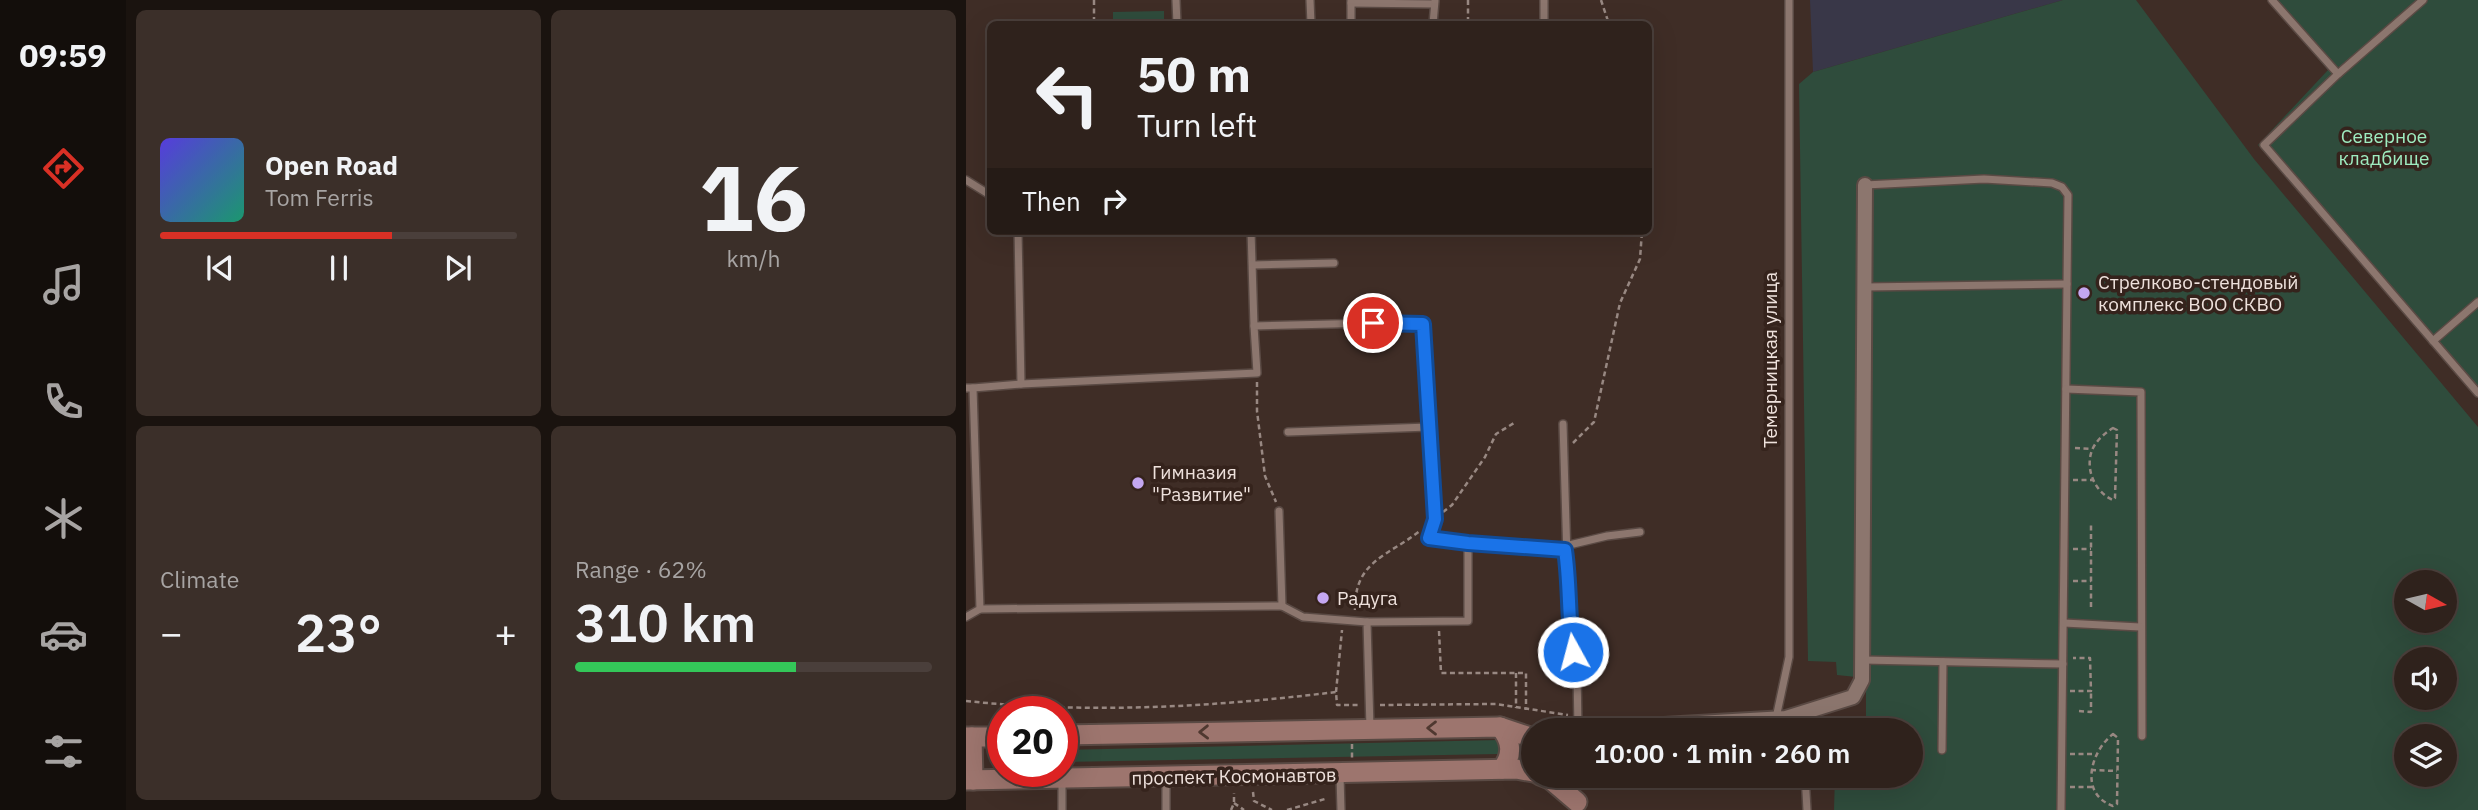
<!DOCTYPE html>
<meta charset="utf-8">
<style>
body{margin:0;font-family:"IBM Plex Sans",sans-serif;background:#3b2f29;color:#f1f3f6;height:100vh;display:flex;flex-direction:column;font-size:26px;white-space:nowrap}
*{box-sizing:border-box;margin:0}
p{font-size:23px;color:#a7a4a3}
.icon{flex:none;width:38px;height:38px;fill:none;stroke:currentColor;stroke-width:2;stroke-linecap:round;stroke-linejoin:round}
.map{position:relative;flex:1;overflow:hidden}
.side{display:flex;flex-direction:column;gap:10px;padding:10px;background:#1a130f;width:840px}
.side>*{flex:none}
.banner{position:absolute;left:21px;top:21px;width:665px;height:214px;border-radius:10px;box-shadow:0 7px 28px #0002,0 0 0 2px #4a3f3b;background:#2f221c;color:#f1f3f6;overflow:hidden}
.needle{width:46px;rotate:98deg}
.buttons{position:absolute;left:1428px;top:570px;display:grid;gap:14px}
.buttons a{display:grid;place-items:center;width:63px;height:63px;border-radius:50%;background:#2f221c;box-shadow:0 7px 28px #0002,0 0 0 2px #4a3f3b;font-size:35px}
.speed{position:absolute;left:21px;top:696px;display:flex;gap:14px;font-size:35px;font-weight:700;text-align:center}
.speed>*{display:grid;place-content:center;width:91px;height:91px;border-radius:50%;background:#2f221c;box-shadow:0 7px 28px #0002,0 0 0 2px #4a3f3b;line-height:1}
.speed .limit{border:10px solid #d22;background:#fff;color:#111}
.pin{position:absolute;display:grid;place-items:center;width:60px;height:60px;color:#fff;margin:-30px;border:4px solid #fff;border-radius:50%;box-shadow:0 2px 7px #0007}
.me{position:absolute;width:77px;margin:-38px;rotate:353deg;stroke-linejoin:round;filter:drop-shadow(0 0 5px #0008)}
.turn{display:flex;align-items:center;gap:24px;height:147px;padding:0 35px;font-size:32px}
.turn .icon{width:91px;height:91px;stroke-width:2.5}
.turn b{display:block;font-size:49px;line-height:60px}
.then{display:flex;align-items:center;height:66px;padding:0 35px;background:#0003;gap:14px;font-size:26px}
.big{font-size:52px;font-weight:600;line-height:1.1}
.side .card{flex:1;display:flex;flex-direction:column;justify-content:center;gap:10px;min-width:0;padding:0 24px;border-radius:10px;background:#3b2f29}
.side .dial{align-items:center;gap:0}
.dial b{font-size:91px;line-height:1}
.song{display:flex;align-items:center;gap:21px}
.cover{width:84px;height:84px;border-radius:10px;background:linear-gradient(135deg,hsl(250 70% 55%),hsl(160 70% 35%))}
.played{height:7px;border-radius:4px;background:linear-gradient(90deg,#d93025 65%,#4a3f3b 65%)}
.keys{display:flex;justify-content:space-around;direction:ltr}
.heat{display:flex;justify-content:space-between;align-items:center;font-size:38px;direction:ltr}
.charge{height:10px;border-radius:5px;background:linear-gradient(90deg,#34c759 62%,#4a3f3b 0)}
.side .tiles{flex:1;display:grid;gap:10px;grid-template-columns:repeat(2,1fr)}
.trip{position:absolute;left:555px;top:718px;width:402px;height:70px;border-radius:35px;background:#2f221c;box-shadow:0 7px 28px #0002,0 0 0 2px #4a3f3b;font-weight:600;line-height:70px;text-align:center}
main{display:flex;flex:1;min-height:0}
.tab-bar{display:flex;flex-direction:column;width:126px;justify-content:space-around;align-items:center;background:#130e0b;color:#a7a4a3}
.tab-bar .icon{width:49px;height:49px}
.tab-bar .active{color:#d93025}
.tab-bar b{font-size:32px;color:#f1f3f6}
.map>svg:first-child{display:block}
.industrial{fill:#393748}
.green{fill:#2f4c3c;fill-rule:evenodd}
.lines{fill:none;stroke-linecap:round;stroke-linejoin:round}
.lane-casing{stroke:#5a4a44;stroke-width:10}
.street-casing{stroke:#5a4a44;stroke-width:18}
.secondary-casing{stroke:#5a4a44;stroke-width:23}
.path{stroke:#988882;stroke-width:2.5;stroke-dasharray:5 3.5;stroke-linecap:butt}
.lane{stroke:#8c766e;stroke-width:7}
.street{stroke:#8c766e;stroke-width:14}
.secondary{stroke:#9d756e;stroke-width:19}
.oneway{stroke:#4f3830}
.route-casing{stroke:#114b97;stroke-width:18}
.route{stroke:#1a73e8;stroke-width:12}
.poi-dot{fill:#c4a7f1;stroke:#35231c;stroke-width:2.5}
.labels{text-anchor:middle;stroke-width:7;stroke-linejoin:round;paint-order:stroke}
.park-label{font-size:19px;fill:#9eecc0;stroke:#35231c}
.poi-label{font-size:19px;fill:#eee1dc;stroke:#35231c;text-anchor:start}
.street-label{font-size:19px;fill:#eee1dc;stroke:#35231c}
</style>
<main>
<nav class="tab-bar">
<b>09:59</b>
<svg class="icon active" aria-label="directions" viewBox="0 0 24 24"><path d="M12 3l9 9-9 9-9-9zM9 14v-3h6M13 9l2 2-2 2"/></svg>
<svg class="icon" aria-label="music" viewBox="0 0 24 24"><path d="M9 18V5l10-2v13"/><circle cx="6" cy="18" r="3"/><circle cx="16" cy="16" r="3"/></svg>
<svg class="icon" aria-label="phone" viewBox="0 0 24 24"><path d="M5 4h4l2 5-3 2q2 4 5 5l2-3 5 2v4C11 20 4 13 5 4z"/></svg>
<svg class="icon" aria-label="climate" viewBox="0 0 24 24"><path d="M12 3v18M4 7l16 10M4 17L20 7"/></svg>
<svg class="icon" aria-label="car" viewBox="0 0 24 24"><path d="M5 17H2v-5l4-1 3-4h7l3 4 3 1v5h-3M9 17h6M6 11h13"/><circle cx="7" cy="17" r="2"/><circle cx="17" cy="17" r="2"/></svg>
<svg class="icon" aria-label="filters" viewBox="0 0 24 24"><path d="M4 7h16M4 17h16"/><circle cx="9" cy="7" r="2"/><circle cx="15" cy="17" r="2"/></svg>
</nav>
<section class="side">
<div class="tiles">
<div class="card">
<div class="song"><i class="cover"></i><div><b>Open Road</b><p>Tom Ferris</p></div></div>
<div class="played"></div>
<div class="keys"><svg class="icon" aria-label="previous" viewBox="0 0 24 24"><path d="M18 5L8 12l10 7zM5 5v14"/></svg><svg class="icon" aria-label="pause" viewBox="0 0 24 24"><path d="M8 5v14M16 5v14"/></svg><svg class="icon" aria-label="next" viewBox="0 0 24 24"><path d="M6 5l10 7-10 7zM19 5v14"/></svg></div>
</div>
<div class="card dial"><b>16</b><p>km/h</p></div>
<div class="card"><p>Climate</p>
<div class="heat"><a>−</a><b class="big">23°</b><a>+</a></div>
</div>
<div class="card"><p>Range · 62%</p><b class="big">310 km</b><div class="charge"></div></div>
</div>
</section>
<div class="map">
<svg width="1512" height="810" viewBox="0 0 1512 810">
<rect width="100%" height="100%" fill="#3f2d26"/>
<!-- industrial -->
<path class="industrial" d="M 844,0 L 1097,0 L 847,72 Z"/>
<!-- green -->
<g class="green">
<path d="M 1097,0 L 1170,0 L 1288,159 L 1512,427 L 1512,810 L 868,810 L 869,775 L 945,775 L 945,730 L 900,730 L 900,678 L 871,675 L 870,662 L 842,661 L 833,84 L 847,72 ZM 1440,583 L 1479,583 L 1479,621 L 1440,621 ZM 1440,660 L 1479,660 L 1479,698 L 1440,698 ZM 1440,737 L 1479,737 L 1479,775 L 1440,775 Z"/>
<path d="M 1302,0 L 1512,0 L 1512,394 L 1292,145 L 1362,70 Z"/>
<path d="M 198,11 L 198,24 L 147,24 L 147,12 Z"/>
<path d="M 532,740 L 535,745 L 532,754 L 96,762 L 96,750 Z"/>
</g>
<g class="lines">
<defs>
<g id="lane">
<path d="M 210,0 L 211,24"/>
<path d="M 344,0 L 345,24"/>
<path d="M 385,0 L 385,3 L 468,4"/>
<path d="M 578,0 L 578,24"/>
<path d="M 1306,0 L 1372,74"/>
<path d="M 1457,0 L 1372,74 L 1298,145 L 1512,393"/>
<path d="M 385,24 L 385,3"/>
<path d="M 467,24 L 469,1"/>
<path d="M 0,180 L 24,195"/>
<path d="M 899,185 L 1018,179 L 1086,183 L 1096,187 L 1102,195 L 1095,810"/>
<path d="M 52,231 L 55,384"/>
<path d="M 285,231 L 288,326"/>
<path d="M 287,265 L 368,263"/>
<path d="M 899,287 L 1101,284"/>
<path d="M 1467,341 L 1512,302"/>
<path d="M 0,388 L 7,388 L 14,609 L 0,617"/>
<path d="M 7,388 L 55,384 L 291,373 L 288,326 L 407,323 L 457,324 L 469,518 L 463,538 L 502,543"/>
<path d="M 1100,389 L 1175,392 L 1176,736"/>
<path d="M 597,424 L 603,624 L 611,672 L 612,729"/>
<path d="M 322,432 L 463,427"/>
<path d="M 313,511 L 316,606"/>
<path d="M 599,546 L 641,536 L 674,532"/>
<path d="M 14,609 L 316,606 L 337,617 L 401,622 L 404,728"/>
<path d="M 401,622 L 502,621 L 502,543 L 599,550"/>
<path d="M 1098,623 L 1174,627"/>
<path d="M 897,660 L 1097,664"/>
<path d="M 810,718 L 823,657 L 823,0"/>
<path d="M 976,750 L 977,662"/>
<path d="M 839,775 L 841,810"/>
<path d="M 374,776 L 375,810"/>
<path d="M 96,779 L 96,810"/>
<path d="M 200,779 L 200,810"/>
</g>
<path id="street" d="M 611,730 L 820,718 L 887,697 L 896,680 L 899,185"/>
<g id="secondary">
<path d="M 534,727 C 546,741 547,755 536,769"/>
<path d="M 96,735 L 534,727 L 567,738"/>
<path d="M 0,737 L 37,737"/>
<path d="M 6,737 L 7,780"/>
<path d="M 574,775 L 584,779 L 611,802"/>
<path d="M 0,780 L 550,769 L 567,772"/>
</g>
</defs>
<!-- lane casing -->
<use href="#lane" class="lane-casing"/>
<!-- street casing -->
<use href="#street" class="street-casing"/>
<!-- secondary casing -->
<use href="#secondary" class="secondary-casing"/>
<!-- path -->
<g class="path">
<path d="M 128,0 L 128,24"/>
<path d="M 502,0 L 502,24"/>
<path d="M 635,0 L 643,24"/>
<path d="M 291,382 L 291,411 L 299,476 L 310,502"/>
<path d="M 1147,428 L 1151,430 L 1149,498 L 1147,500 C 1128,492 1118,467 1127,448 C 1131,440 1139,433 1147,428 Z"/>
<path d="M 607,443 L 628,422 L 654,303 L 674,259 L 676,231"/>
<path d="M 1109,448 L 1126,449"/>
<path d="M 1107,480 L 1128,480"/>
<path d="M 477,512 L 486,505 L 519,457 L 530,434 L 548,423"/>
<path d="M 1107,549 L 1125,549"/>
<path d="M 1107,581 L 1125,581"/>
<path d="M 1125,607 L 1125,524"/>
<path d="M 389,610 C 388,560 423,556 455,530"/>
<path d="M 473,631 L 475,673 L 560,673 L 560,710"/>
<path d="M 550,673 L 550,708"/>
<path d="M 1104,691 L 1125,691 L 1124,658 L 1107,658"/>
<path d="M 370,692 L 376,630"/>
<path d="M 0,701 C 124,714 247,707 370,692 L 371,705 L 393,705"/>
<path d="M 414,705 L 530,704 L 602,715"/>
<path d="M 1113,711 L 1125,712 L 1125,691"/>
<path d="M 1147,734 L 1152,738 L 1151,804 L 1147,806 C 1113,794 1124,752 1147,734 Z"/>
<path d="M 386,744 L 386,758"/>
<path d="M 1104,754 L 1129,754"/>
<path d="M 1125,770 L 1151,771"/>
<path d="M 1104,787 L 1128,787"/>
<path d="M 287,792 L 288,801 L 306,810"/>
<path d="M 268,803 L 278,810"/>
<path d="M 265,810 L 268,803 L 268,793"/>
<path d="M 321,810 L 359,799"/>
</g>
<!-- lane -->
<use href="#lane" class="lane"/>
<!-- street -->
<use href="#street" class="street"/>
<!-- secondary -->
<use href="#secondary" class="secondary"/>
</g>
<!-- one-way arrows -->
<defs><path id="oneway-chevron" d="M-2-3.5L2.5 0L-2 3.5" fill="none" stroke-width="1.6" stroke-linecap="round" stroke-linejoin="round" transform="scale(1.75)"/></defs>
<g class="oneway">
<use href="#oneway-chevron" transform="translate(466 728) rotate(180)"/>
<use href="#oneway-chevron" transform="translate(238 732) rotate(179)"/>
</g>
<g class="lines">
<defs>
<path id="route" d="M 407,323 L 457,324 L 469,519 L 463,538 L 502,543 L 599,550 C 604,584 602,618 607,652"/>
</defs>
<!-- route casing -->
<use href="#route" class="route-casing"/>
<!-- route -->
<use href="#route" class="route"/>
</g>
<!-- markers -->
<g class="poi-dot">
<circle cx="1118" cy="293" r="7"/>
<circle cx="172" cy="483" r="7"/>
<circle cx="357" cy="598" r="7"/>
</g>
<g class="labels">
<!-- park labels -->
<g class="park-label">
<text x="1418" y="143">Северное<tspan x="1418" dy="22">кладбище</tspan></text>
</g>
<!-- poi labels -->
<g class="poi-label">
<text x="1132" y="289">Стрелково-стендовый<tspan x="1132" dy="22">комплекс ВОО СКВО</tspan></text>
<text x="186" y="479">Гимназия<tspan x="186" dy="22">"Развитие"</tspan></text>
<text x="371" y="605">Радуга</text>
</g>
<!-- street labels -->
<g class="street-label">
<text transform="translate(804 360) rotate(-90)" y="7">Темерницкая улица</text>
<text transform="translate(268 776) rotate(-1)" y="7">проспект Космонавтов</text>
</g>
</g>
</svg>
<div class="buttons">
<a><svg class="needle" viewBox="-14 -14 28 28"><path d="M0-13l5 13h-10z" fill="#e53935"/><path d="M0 13l5-13h-10z" fill="#a7a4a3"/></svg></a>
<a><svg class="icon" aria-label="sound" viewBox="0 0 24 24"><path d="M4 9h4l5-4v14l-5-4H4zM17 9q2 3 0 6"/></svg></a>
<a><svg class="icon" aria-label="layers" viewBox="0 0 24 24"><path d="M12 4l9 5-9 5-9-5zM3 14l9 5 9-5"/></svg></a>
</div>
<div class="speed"><div class="limit">20</div></div>
<div class="pin" style="left:407px;top:323px;background:#d93025"><svg class="icon" aria-label="arrive" viewBox="0 0 24 24"><path d="M6 21V4h12l-3 4 3 4H6"/></svg></div>
<svg class="me" style="left:607px;top:652px" viewBox="-20 -20 40 40"><circle r="17" fill="#1a73e8" stroke="#fff" stroke-width="3"/><path d="M0-11L8 9 0 5-8 9z" fill="#fff"/></svg>
<div class="trip">10:00 · 1 min · 260 m</div>
<div class="banner">
<div class="turn"><svg class="icon" aria-label="left" viewBox="0 0 24 24"><path d="M17 20v-9H6M10 6l-5 5 5 5"/></svg><div><b>50 m</b>Turn left</div></div>
<div class="then">Then<svg class="icon" aria-label="right" viewBox="0 0 24 24"><path d="M7 20v-9h11M14 6l5 5-5 5"/></svg></div>
</div>
</div>
</main>
